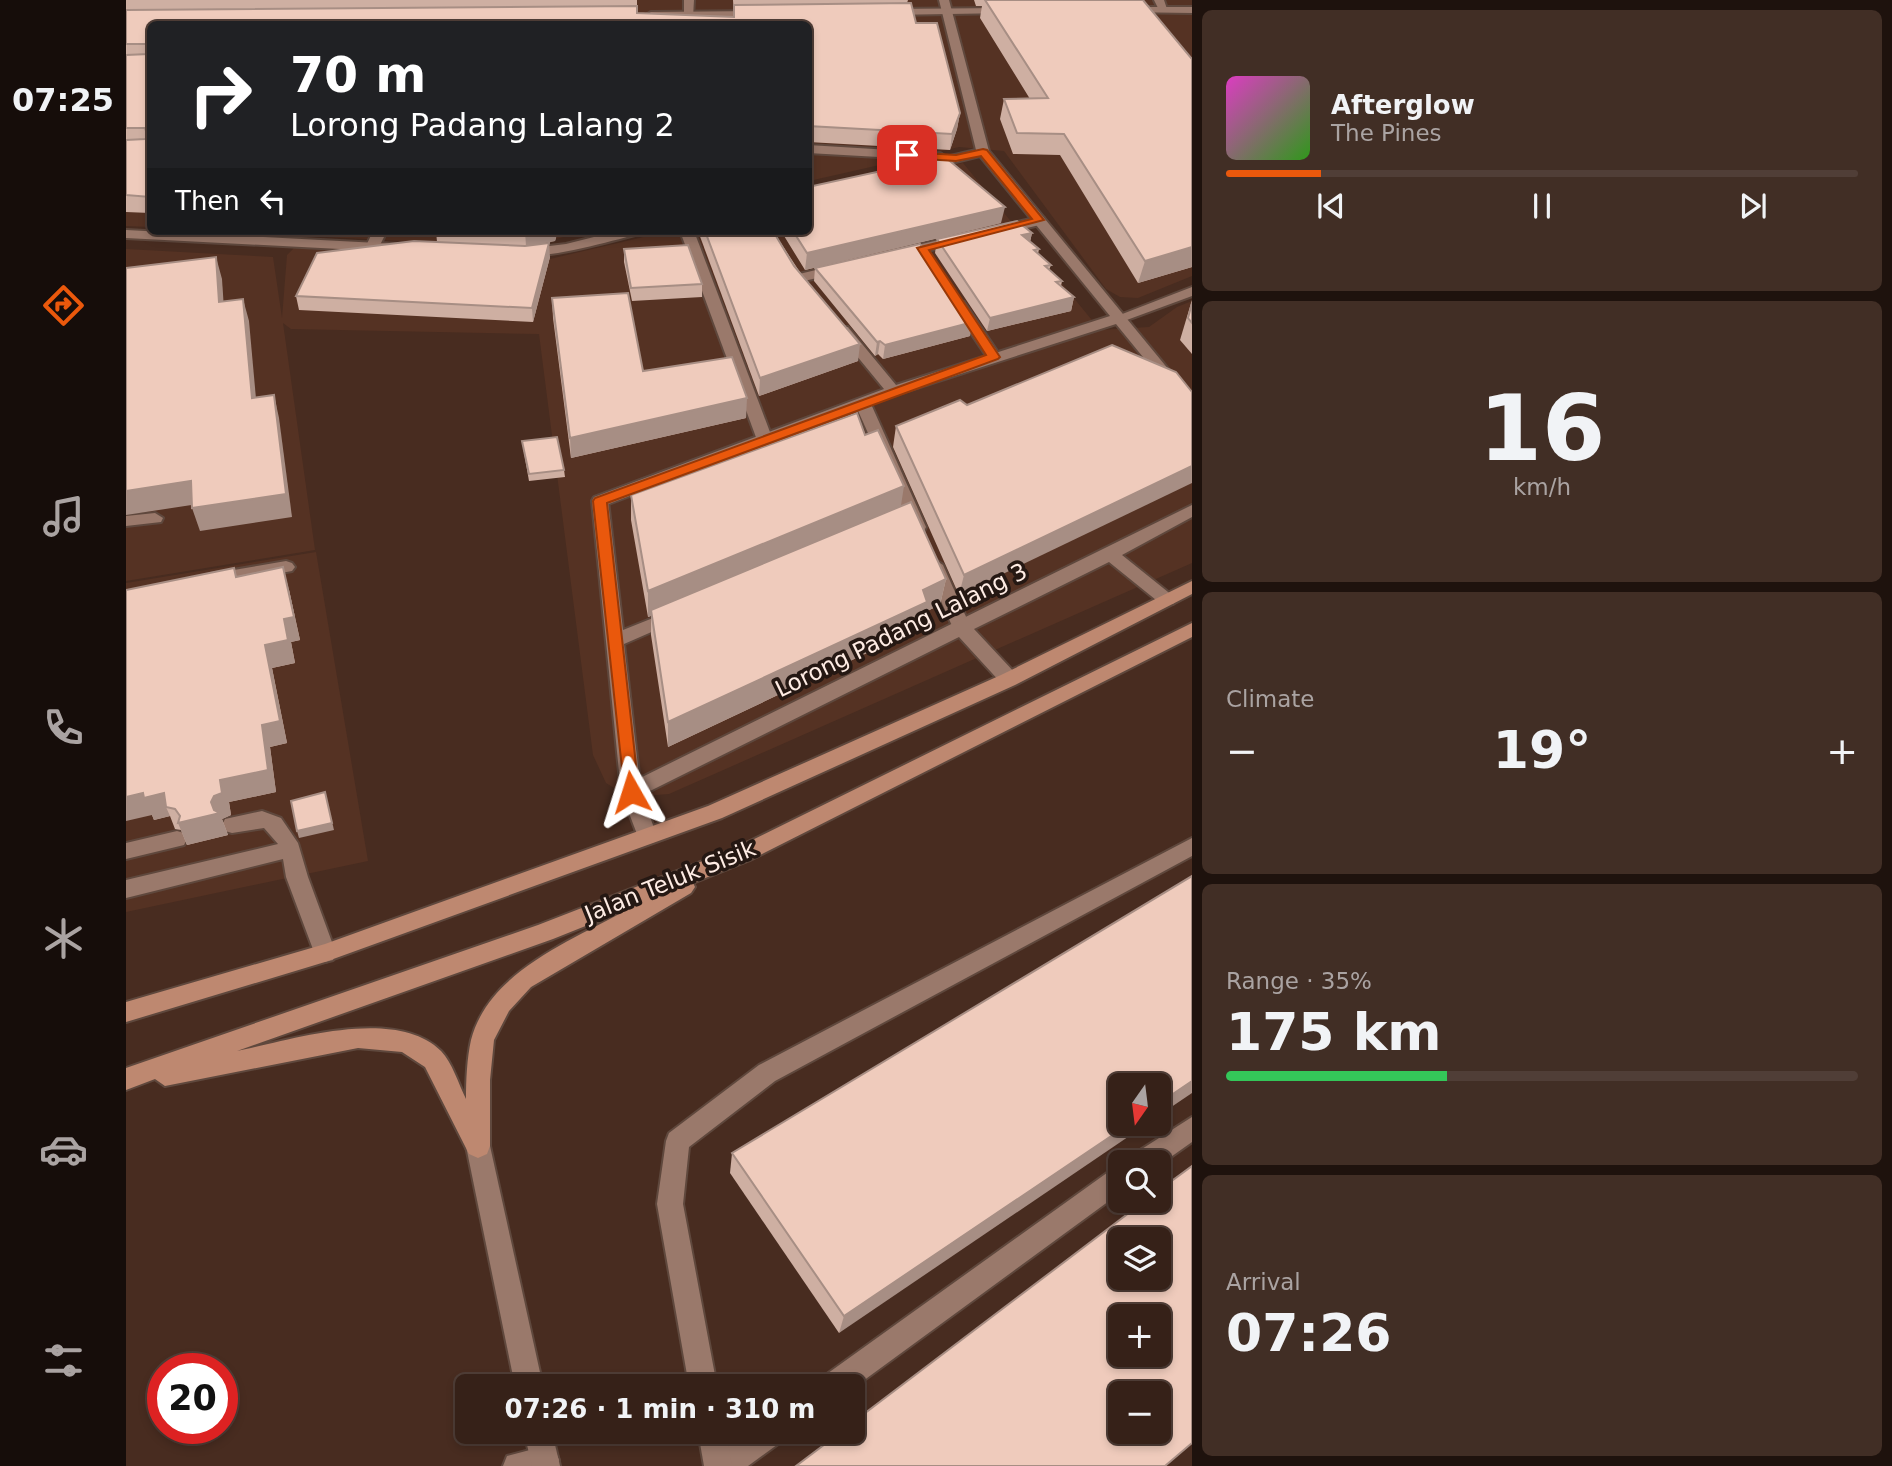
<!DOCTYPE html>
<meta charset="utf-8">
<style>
body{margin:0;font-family:"DejaVu Sans",sans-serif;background:#412e25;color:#f1f3f6;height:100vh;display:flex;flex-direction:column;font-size:26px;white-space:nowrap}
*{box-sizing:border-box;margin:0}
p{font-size:23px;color:#aaa3a2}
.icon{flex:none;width:38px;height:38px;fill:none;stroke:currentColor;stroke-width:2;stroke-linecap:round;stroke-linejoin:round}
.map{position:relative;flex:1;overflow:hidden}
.drawer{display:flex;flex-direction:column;gap:10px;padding:10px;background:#1e120d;width:700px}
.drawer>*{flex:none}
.top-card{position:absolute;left:21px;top:21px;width:665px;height:214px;border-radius:10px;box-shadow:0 4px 10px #0003,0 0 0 2px #503e37;background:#202124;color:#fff;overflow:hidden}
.needle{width:46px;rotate:194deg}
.controls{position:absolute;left:982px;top:1073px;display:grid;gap:14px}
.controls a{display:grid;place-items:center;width:63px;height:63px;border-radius:10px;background:#362118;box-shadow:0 4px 10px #0003,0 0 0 2px #503e37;font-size:35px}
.speed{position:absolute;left:21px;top:1353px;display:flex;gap:14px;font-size:35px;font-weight:700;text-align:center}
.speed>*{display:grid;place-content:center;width:91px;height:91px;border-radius:50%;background:#362118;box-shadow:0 4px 10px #0003,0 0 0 2px #503e37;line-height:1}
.speed .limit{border:10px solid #d22;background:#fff;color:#111}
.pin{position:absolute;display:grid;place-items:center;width:60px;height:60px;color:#fff;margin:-30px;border-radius:14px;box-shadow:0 4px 10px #0006}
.me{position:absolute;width:77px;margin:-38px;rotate:354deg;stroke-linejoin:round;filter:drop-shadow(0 0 5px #0008)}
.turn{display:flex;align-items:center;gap:24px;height:147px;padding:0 28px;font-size:32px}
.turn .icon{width:91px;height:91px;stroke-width:2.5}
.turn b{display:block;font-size:49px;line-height:60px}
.then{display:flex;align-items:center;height:66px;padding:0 28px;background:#0003;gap:14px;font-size:26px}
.big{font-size:52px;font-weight:700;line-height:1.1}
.drawer .card{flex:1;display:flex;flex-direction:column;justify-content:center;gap:10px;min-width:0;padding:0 24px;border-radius:10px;background:#412e25}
.drawer .dial{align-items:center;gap:0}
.dial b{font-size:91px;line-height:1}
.song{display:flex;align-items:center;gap:21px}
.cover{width:84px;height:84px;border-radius:10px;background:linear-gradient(135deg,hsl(310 70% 55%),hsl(110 70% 35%))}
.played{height:7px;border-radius:4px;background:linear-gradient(90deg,#ea580c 15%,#503e37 15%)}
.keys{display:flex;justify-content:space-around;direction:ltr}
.heat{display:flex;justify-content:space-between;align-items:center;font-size:38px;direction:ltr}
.charge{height:10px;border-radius:5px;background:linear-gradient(90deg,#34c759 35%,#503e37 0)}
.trip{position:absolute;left:329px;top:1374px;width:410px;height:70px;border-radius:10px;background:#362118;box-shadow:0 4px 10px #0003,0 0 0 2px #503e37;font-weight:700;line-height:70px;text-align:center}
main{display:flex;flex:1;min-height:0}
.menu{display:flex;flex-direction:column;width:126px;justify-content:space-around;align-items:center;background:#160d0a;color:#aaa3a2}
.menu .icon{width:49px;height:49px}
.menu .current{color:#ea580c}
.menu b{font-size:32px;color:#f1f3f6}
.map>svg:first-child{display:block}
.built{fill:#553223}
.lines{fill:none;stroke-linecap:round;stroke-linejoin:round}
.service-casing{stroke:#5f483d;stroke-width:4}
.minor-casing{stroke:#5f483d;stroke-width:4}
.tertiary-casing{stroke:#5f483d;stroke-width:4}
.primary-casing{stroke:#5f483d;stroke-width:4}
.service{fill:#9a796b;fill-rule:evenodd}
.minor{fill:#9a796b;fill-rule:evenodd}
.tertiary{fill:#9a796b;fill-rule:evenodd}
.primary{fill:#be8870;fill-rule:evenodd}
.wall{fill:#ceafa2}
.shaded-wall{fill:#a78e84}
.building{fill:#efcbbc;stroke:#a78e84;stroke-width:2;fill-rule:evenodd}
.route{fill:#ea580c;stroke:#983908;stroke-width:2}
.labels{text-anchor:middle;stroke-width:7;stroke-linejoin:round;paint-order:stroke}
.street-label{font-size:23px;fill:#feece4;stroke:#251813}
</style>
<main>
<nav class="menu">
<b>07:25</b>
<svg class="icon current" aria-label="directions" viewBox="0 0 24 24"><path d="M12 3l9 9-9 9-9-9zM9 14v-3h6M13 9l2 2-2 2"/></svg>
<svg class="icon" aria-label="music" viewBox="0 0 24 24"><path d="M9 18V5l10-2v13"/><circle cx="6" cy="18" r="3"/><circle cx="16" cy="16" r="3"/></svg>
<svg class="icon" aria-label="phone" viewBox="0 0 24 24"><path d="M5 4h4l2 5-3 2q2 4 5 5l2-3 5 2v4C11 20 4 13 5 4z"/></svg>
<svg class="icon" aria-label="climate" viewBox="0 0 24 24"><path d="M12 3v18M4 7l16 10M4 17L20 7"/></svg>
<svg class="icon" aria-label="car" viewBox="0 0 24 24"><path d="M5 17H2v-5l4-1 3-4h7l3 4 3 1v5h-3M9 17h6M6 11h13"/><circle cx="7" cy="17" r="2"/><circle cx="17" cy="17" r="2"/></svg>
<svg class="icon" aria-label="filters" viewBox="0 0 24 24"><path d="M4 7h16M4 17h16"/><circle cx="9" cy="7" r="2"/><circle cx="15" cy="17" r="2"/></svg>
</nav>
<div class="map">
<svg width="1066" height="1466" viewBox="0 0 1066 1466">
<rect width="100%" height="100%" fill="#482c20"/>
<!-- built -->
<g class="built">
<path d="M 0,0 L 1066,0 L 1066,276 L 1012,298 L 994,297 L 980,289 L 878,151 L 833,147 L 683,181 L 682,24 L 24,24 L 24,227 L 0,226 Z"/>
<path d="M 837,163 L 974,330 L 1023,327 L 1051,307 L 1066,301 L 1066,563 L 543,794 L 503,797 L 480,783 L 467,755 L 413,334 L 165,329 L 157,323 L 189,550 L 0,581 L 0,249 L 147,257 L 156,318 L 161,255 L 168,248 L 407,263 L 543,231 L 682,231 L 683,199 Z"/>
<path d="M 85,231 L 464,231 L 394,247 Z"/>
<path d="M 190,552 L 242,861 L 0,912 L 0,583 Z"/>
</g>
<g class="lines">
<defs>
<g id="service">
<path d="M 1028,0 L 1038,0 L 1042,12 L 1034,12 Z"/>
<path d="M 913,217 L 918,218 L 918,224 L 870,235 L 863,231 L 865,228 Z"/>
<path d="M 247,231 L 261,231 L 252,249 L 247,250 L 240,246 Z"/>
<path d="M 554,231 L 568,231 L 647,440 L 645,443 L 633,443 L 631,440 Z"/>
<path d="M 834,235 L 839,236 L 839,242 L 771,258 L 764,254 L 766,251 Z"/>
<path d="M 715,264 L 720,265 L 720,271 L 674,282 L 667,278 L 669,275 Z"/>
<path d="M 1066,287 L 1066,296 L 998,321 L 988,321 L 986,318 Z"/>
<path d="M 833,301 L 838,302 L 875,357 L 873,360 L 868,361 L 861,357 L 826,305 Z"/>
<path d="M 737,399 L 745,404 L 800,527 L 798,531 L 786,531 L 784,527 L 729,404 Z"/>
<path d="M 474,496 L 482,501 L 497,630 L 547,610 L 553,612 L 556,616 L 553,620 L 498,644 L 515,792 L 512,798 L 505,800 L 498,798 L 495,792 L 466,501 Z"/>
<path d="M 29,513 L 37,518 L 35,522 L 0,526 L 0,516 Z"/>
<path d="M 808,559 L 817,565 L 845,628 L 842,632 L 830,632 L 827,628 L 799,565 Z"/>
<path d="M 160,561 L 166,563 L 169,567 L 166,571 L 84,586 L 75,580 L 84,574 Z"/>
<path d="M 136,811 L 155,818 L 172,843 L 182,877 L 210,953 L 207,960 L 199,962 L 191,960 L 160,877 L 157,859 L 0,898 L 0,880 L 152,844 L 138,828 L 106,833 L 99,831 L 96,825 L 99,819 Z"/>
<path d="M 51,831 L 58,833 L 61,839 L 58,845 L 0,859 L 0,843 Z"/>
<path d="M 1066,1117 L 1066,1142 L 1032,1166 L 1032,1162 L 1005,1162 L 1008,1154 Z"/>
<path d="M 994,1166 L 994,1193 L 726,1389 L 726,1386 L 694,1386 L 698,1376 L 985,1170 Z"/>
<path d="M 622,1432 L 659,1432 L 655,1442 L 622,1466 L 584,1466 L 588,1456 Z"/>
<path d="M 419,1446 L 429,1450 L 433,1460 L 431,1466 L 377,1466 L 381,1456 Z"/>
</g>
<g id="minor">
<path d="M 558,0 L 568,0 L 567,17 L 558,15 Z"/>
<path d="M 813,0 L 823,0 L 863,151 L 1066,398 L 1066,413 L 1061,411 L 990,324 L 772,394 L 480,505 L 468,505 L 466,501 L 468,497 L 758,389 L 712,333 L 712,327 L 722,327 L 770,385 L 984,316 L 854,156 L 797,170 L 791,166 L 793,163 L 806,160 L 682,153 L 682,145 L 814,153 L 820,157 L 850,150 Z"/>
<path d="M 0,230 L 271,244 L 278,248 L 271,252 L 0,238 Z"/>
<path d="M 492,231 L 515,231 L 513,234 C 492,239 406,264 392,253 L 399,249 L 440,244 Z"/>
<path d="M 1066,505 L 1066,517 L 996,555 L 1047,596 L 1050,600 L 1047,604 L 1035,604 L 983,562 L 848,629 L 890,674 L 892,679 L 890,684 L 876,684 L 833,637 L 516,795 L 531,836 L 528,842 L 521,844 L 514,842 L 495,792 L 498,786 Z"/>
<path d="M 1066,838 L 1066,856 L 649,1081 L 563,1147 L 557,1204 L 591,1386 L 563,1386 L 531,1204 L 540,1141 L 543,1133 L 633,1065 Z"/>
<path d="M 352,1134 L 361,1138 L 364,1146 L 417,1386 L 389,1386 L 340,1146 L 343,1138 Z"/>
<path d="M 398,1432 L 426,1432 L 434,1466 L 406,1466 Z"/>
<path d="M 572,1432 L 600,1432 L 606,1466 L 578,1466 Z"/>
</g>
<g id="tertiary">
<path d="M 1001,7 L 1066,7 L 1066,13 L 997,12 L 996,10 Z"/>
<path d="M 879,8 L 884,11 L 883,13 L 763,15 L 758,12 L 763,9 Z"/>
<path d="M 634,11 L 639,14 L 638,16 L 525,18 L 520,15 L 525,12 Z"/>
</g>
<g id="primary">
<path d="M 1066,581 L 1066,594 L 889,685 L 596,818 L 199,962 L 0,1022 L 0,1002 L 199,944 L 582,806 L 875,675 Z"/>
<path d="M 1066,623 L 1066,637 L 624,860 L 567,883 L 569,887 L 565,893 L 405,987 L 383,1011 L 368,1040 L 364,1080 L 364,1146 L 361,1154 L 352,1158 L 343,1154 L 299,1067 L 276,1052 L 232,1048 L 39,1086 L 29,1079 L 0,1090 L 0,1068 L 412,925 L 610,848 ZM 502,909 C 446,941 363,971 345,1040 C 341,1058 340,1080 340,1099 C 333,1085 326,1062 315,1051 C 269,1006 166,1040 111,1051 L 427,939 Z"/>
</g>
</defs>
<!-- service casing -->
<use href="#service" class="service-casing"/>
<!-- minor casing -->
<use href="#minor" class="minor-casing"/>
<!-- tertiary casing -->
<use href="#tertiary" class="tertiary-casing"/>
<!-- primary casing -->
<use href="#primary" class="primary-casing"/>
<!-- service -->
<use href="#service" class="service"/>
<!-- minor -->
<use href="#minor" class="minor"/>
<!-- tertiary -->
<use href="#tertiary" class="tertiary"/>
<!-- primary -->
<use href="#primary" class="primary"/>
</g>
<!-- wall -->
<g class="wall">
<path d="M 0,0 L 511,0 L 511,13 L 608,17 L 607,0 L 782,0 L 781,3 L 790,23 L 834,113 L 831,129 L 824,150 L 682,142 L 682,24 L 24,24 L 24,213 L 0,212 Z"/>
<path d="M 848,0 L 1017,0 L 1066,267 L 1012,283 L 934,155 L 887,154 L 874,119 L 878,99 L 904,99 L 854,18 L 856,6 L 850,6 Z"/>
<path d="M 875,223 L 679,270 L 655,231 L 682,231 Z"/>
<path d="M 310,231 L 432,231 L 429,241 L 405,245 L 424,257 L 407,322 L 173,310 L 170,296 L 311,242 Z"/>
<path d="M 572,231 L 647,231 L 732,361 L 633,396 Z"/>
<path d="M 906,233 L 904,242 L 913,249 L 912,254 L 925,265 L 923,270 L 936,281 L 935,286 L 948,297 L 945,311 L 861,331 L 809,253 L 811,239 Z"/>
<path d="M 498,249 L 576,284 L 576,297 L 506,301 L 498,262 Z"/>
<path d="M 689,268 L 844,336 L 757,359 L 752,354 L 749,356 L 688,281 Z"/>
<path d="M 426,298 L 517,371 L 620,418 L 445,458 L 427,318 Z"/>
<path d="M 1066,300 L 1066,354 L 1054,340 Z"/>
<path d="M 986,345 L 833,595 L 767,447 L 770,426 L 841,405 Z"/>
<path d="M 739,435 L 774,507 L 820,579 L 814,605 L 799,612 L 796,627 L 542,747 L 525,635 L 525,616 L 522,617 L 505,520 L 505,495 Z"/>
<path d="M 396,441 L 438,470 L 439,477 L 403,481 Z"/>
<path d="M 111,577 L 163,590 L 174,640 L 165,642 L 169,663 L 146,668 L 161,743 L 144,747 L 150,792 L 103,802 L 105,815 L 96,819 L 102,835 L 61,845 L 55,830 L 49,829 L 44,816 L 28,820 L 26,815 Z"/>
<path d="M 1066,876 L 713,1333 L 604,1173 L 606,1153 Z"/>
</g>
<!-- shaded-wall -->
<g class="shaded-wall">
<path d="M 834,113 L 831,129 L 824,150 L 826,134 Z"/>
<path d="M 879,207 L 875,223 L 679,270 L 681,253 Z"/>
<path d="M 399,231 L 432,231 L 429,241 L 400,246 Z"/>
<path d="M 906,233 L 903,246 L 896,235 Z"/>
<path d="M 423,243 L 424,257 L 407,322 L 406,308 Z"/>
<path d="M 1066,247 L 1066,267 L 1012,283 L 1019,261 Z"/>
<path d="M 90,257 L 96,279 L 99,324 L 93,302 Z"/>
<path d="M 948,297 L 945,311 L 861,331 L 864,318 Z"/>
<path d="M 117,299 L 123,321 L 132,421 L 126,398 Z"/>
<path d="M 847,322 L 844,336 L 757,359 L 759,345 Z"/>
<path d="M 754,341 L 752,354 L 749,356 L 751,342 Z"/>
<path d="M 734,344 L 732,361 L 633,396 L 634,378 Z"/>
<path d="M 148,395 L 153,418 L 166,517 L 74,531 L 66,508 Z"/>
<path d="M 621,398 L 620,418 L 445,458 L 444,438 Z"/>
<path d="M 1066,466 L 1066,483 L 833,595 L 838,575 Z"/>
<path d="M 65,481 L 72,504 L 0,515 L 0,491 Z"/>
<path d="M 778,486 L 774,512 L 525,610 L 525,616 L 522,617 L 522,591 Z"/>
<path d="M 157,567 L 163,590 L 174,640 L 165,642 L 169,663 L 146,668 L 161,743 L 144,747 L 150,792 L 103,802 L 105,815 L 96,819 L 102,835 L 61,845 L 52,823 L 85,802 L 94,780 L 136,725 L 139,645 L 158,619 Z"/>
<path d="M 820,579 L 814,605 L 799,612 L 796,627 L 542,747 L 542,722 Z"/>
<path d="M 199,792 L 208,830 L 173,838 L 171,831 Z"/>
<path d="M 17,793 L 38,793 L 40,807 L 44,816 L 28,820 L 26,815 L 0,821 L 0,797 Z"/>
<path d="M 1066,1081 L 1066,1093 L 1032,1116 L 1032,1104 Z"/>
<path d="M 1003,1124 L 1021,1124 L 713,1333 L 718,1316 Z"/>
</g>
<!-- building -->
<g class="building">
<path d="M 859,0 L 1017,0 L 1066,59 L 1066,247 L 1019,261 L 938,134 L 891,133 L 878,99 L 922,98 Z"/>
<path d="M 785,3 L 790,23 L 811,23 L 834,113 L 826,134 L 682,126 L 682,24 L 24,24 L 24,197 L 0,195 L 0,140 L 19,139 L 22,137 L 19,128 L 0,128 L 0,55 L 22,54 L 22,47 L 20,44 L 0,44 L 0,10 L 511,6 L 511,13 L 608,17 L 608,5 Z"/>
<path d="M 819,157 L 879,207 L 681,253 L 667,231 L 682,231 L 682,187 Z"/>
<path d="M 891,221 L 906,233 L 896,235 L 913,249 L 908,250 L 925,265 L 919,266 L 936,281 L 930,282 L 948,297 L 864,318 L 811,239 Z"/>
<path d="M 579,231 L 647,231 L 668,266 L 734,344 L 634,378 Z"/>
<path d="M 288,241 L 399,246 L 423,243 L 406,308 L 170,296 L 191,253 Z"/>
<path d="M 794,244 L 847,322 L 759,345 L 754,341 L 751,342 L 689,268 Z"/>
<path d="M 562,245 L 576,284 L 505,288 L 498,249 Z"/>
<path d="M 90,257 L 93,302 L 117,299 L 126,398 L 148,395 L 160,494 L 66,508 L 65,481 L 0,491 L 0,268 Z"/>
<path d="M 502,293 L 517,371 L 606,357 L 621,398 L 444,438 L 426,298 Z"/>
<path d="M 1066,303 L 1066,323 L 1062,318 Z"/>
<path d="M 986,345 L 1050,372 L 1066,392 L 1066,466 L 838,575 L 770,426 L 834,400 L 841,405 Z"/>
<path d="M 731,413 L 739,435 L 752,430 L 778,486 L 522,591 L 505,495 Z"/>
<path d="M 431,437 L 438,470 L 403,474 L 396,441 Z"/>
<path d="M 785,502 L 820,579 L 797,590 L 801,602 L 542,722 L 525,610 Z"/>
<path d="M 157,567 L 168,617 L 158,619 L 162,640 L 139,645 L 154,721 L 136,725 L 142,770 L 94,780 L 96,793 L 88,796 L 85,802 L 88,810 L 94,813 L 52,823 L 54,816 L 49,809 L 40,807 L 38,793 L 18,798 L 17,793 L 0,797 L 0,590 L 108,568 L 110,577 Z"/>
<path d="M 199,792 L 206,823 L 171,831 L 165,801 Z"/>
<path d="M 1066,876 L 1066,1081 L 1032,1104 L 1032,1085 L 994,1085 L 994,1124 L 1003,1124 L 718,1316 L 606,1153 Z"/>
<path d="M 1066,1166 L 1066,1443 L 1039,1466 L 670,1466 L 715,1432 L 726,1432 L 726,1423 L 1020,1200 L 1032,1200 L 1032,1191 ZM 994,1239 L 1032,1239 L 1032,1278 L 994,1278 ZM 994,1316 L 1032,1316 L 1032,1354 L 994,1354 ZM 994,1393 L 1032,1393 L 1032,1432 L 994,1432 Z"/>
</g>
<!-- route -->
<path class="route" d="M 857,149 L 861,150 L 918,220 L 803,250 L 874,357 L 872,359 L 481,503 L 513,792 L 511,796 L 499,796 L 467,501 L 469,498 L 860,355 L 791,248 L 906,219 L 855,156 L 830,161 L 781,158 L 776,155 L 781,152 L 830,155 Z"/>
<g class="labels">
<!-- street labels -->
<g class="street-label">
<text transform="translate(775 630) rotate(-26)" y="8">Lorong Padang Lalang 3</text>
<text transform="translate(544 881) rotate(-22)" y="8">Jalan Teluk Sisik</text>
</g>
</g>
</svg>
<div class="controls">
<a><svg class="needle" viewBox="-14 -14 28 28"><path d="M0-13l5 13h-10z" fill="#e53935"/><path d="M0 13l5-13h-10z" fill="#aaa3a2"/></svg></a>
<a><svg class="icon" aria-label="search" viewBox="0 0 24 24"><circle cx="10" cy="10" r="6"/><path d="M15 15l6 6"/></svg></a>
<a><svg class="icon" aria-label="layers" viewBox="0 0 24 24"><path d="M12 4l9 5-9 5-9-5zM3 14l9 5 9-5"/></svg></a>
<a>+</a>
<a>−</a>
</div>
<div class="speed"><div class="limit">20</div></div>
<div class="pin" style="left:781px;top:155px;background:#d93025"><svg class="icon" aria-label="arrive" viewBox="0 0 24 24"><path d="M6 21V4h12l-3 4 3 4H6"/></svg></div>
<svg class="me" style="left:505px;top:792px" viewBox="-20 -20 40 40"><path d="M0-17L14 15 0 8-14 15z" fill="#ea580c" stroke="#fff" stroke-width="4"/></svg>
<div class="trip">07:26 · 1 min · 310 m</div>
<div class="top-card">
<div class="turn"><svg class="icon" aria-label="right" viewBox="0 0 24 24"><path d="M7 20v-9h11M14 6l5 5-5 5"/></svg><div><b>70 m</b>Lorong Padang Lalang 2</div></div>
<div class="then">Then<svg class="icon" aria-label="left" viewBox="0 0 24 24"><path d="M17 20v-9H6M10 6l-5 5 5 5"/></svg></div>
</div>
</div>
<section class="drawer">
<div class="card">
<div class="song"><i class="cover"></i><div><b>Afterglow</b><p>The Pines</p></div></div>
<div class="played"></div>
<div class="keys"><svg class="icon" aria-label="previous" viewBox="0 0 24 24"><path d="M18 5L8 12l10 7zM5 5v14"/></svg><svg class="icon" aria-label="pause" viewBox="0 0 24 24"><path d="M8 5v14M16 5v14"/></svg><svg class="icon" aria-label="next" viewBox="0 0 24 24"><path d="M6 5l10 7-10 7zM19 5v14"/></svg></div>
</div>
<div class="card dial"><b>16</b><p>km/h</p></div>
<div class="card"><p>Climate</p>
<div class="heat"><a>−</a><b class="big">19°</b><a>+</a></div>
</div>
<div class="card"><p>Range · 35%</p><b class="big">175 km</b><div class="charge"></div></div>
<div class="card"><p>Arrival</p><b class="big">07:26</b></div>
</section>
</main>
